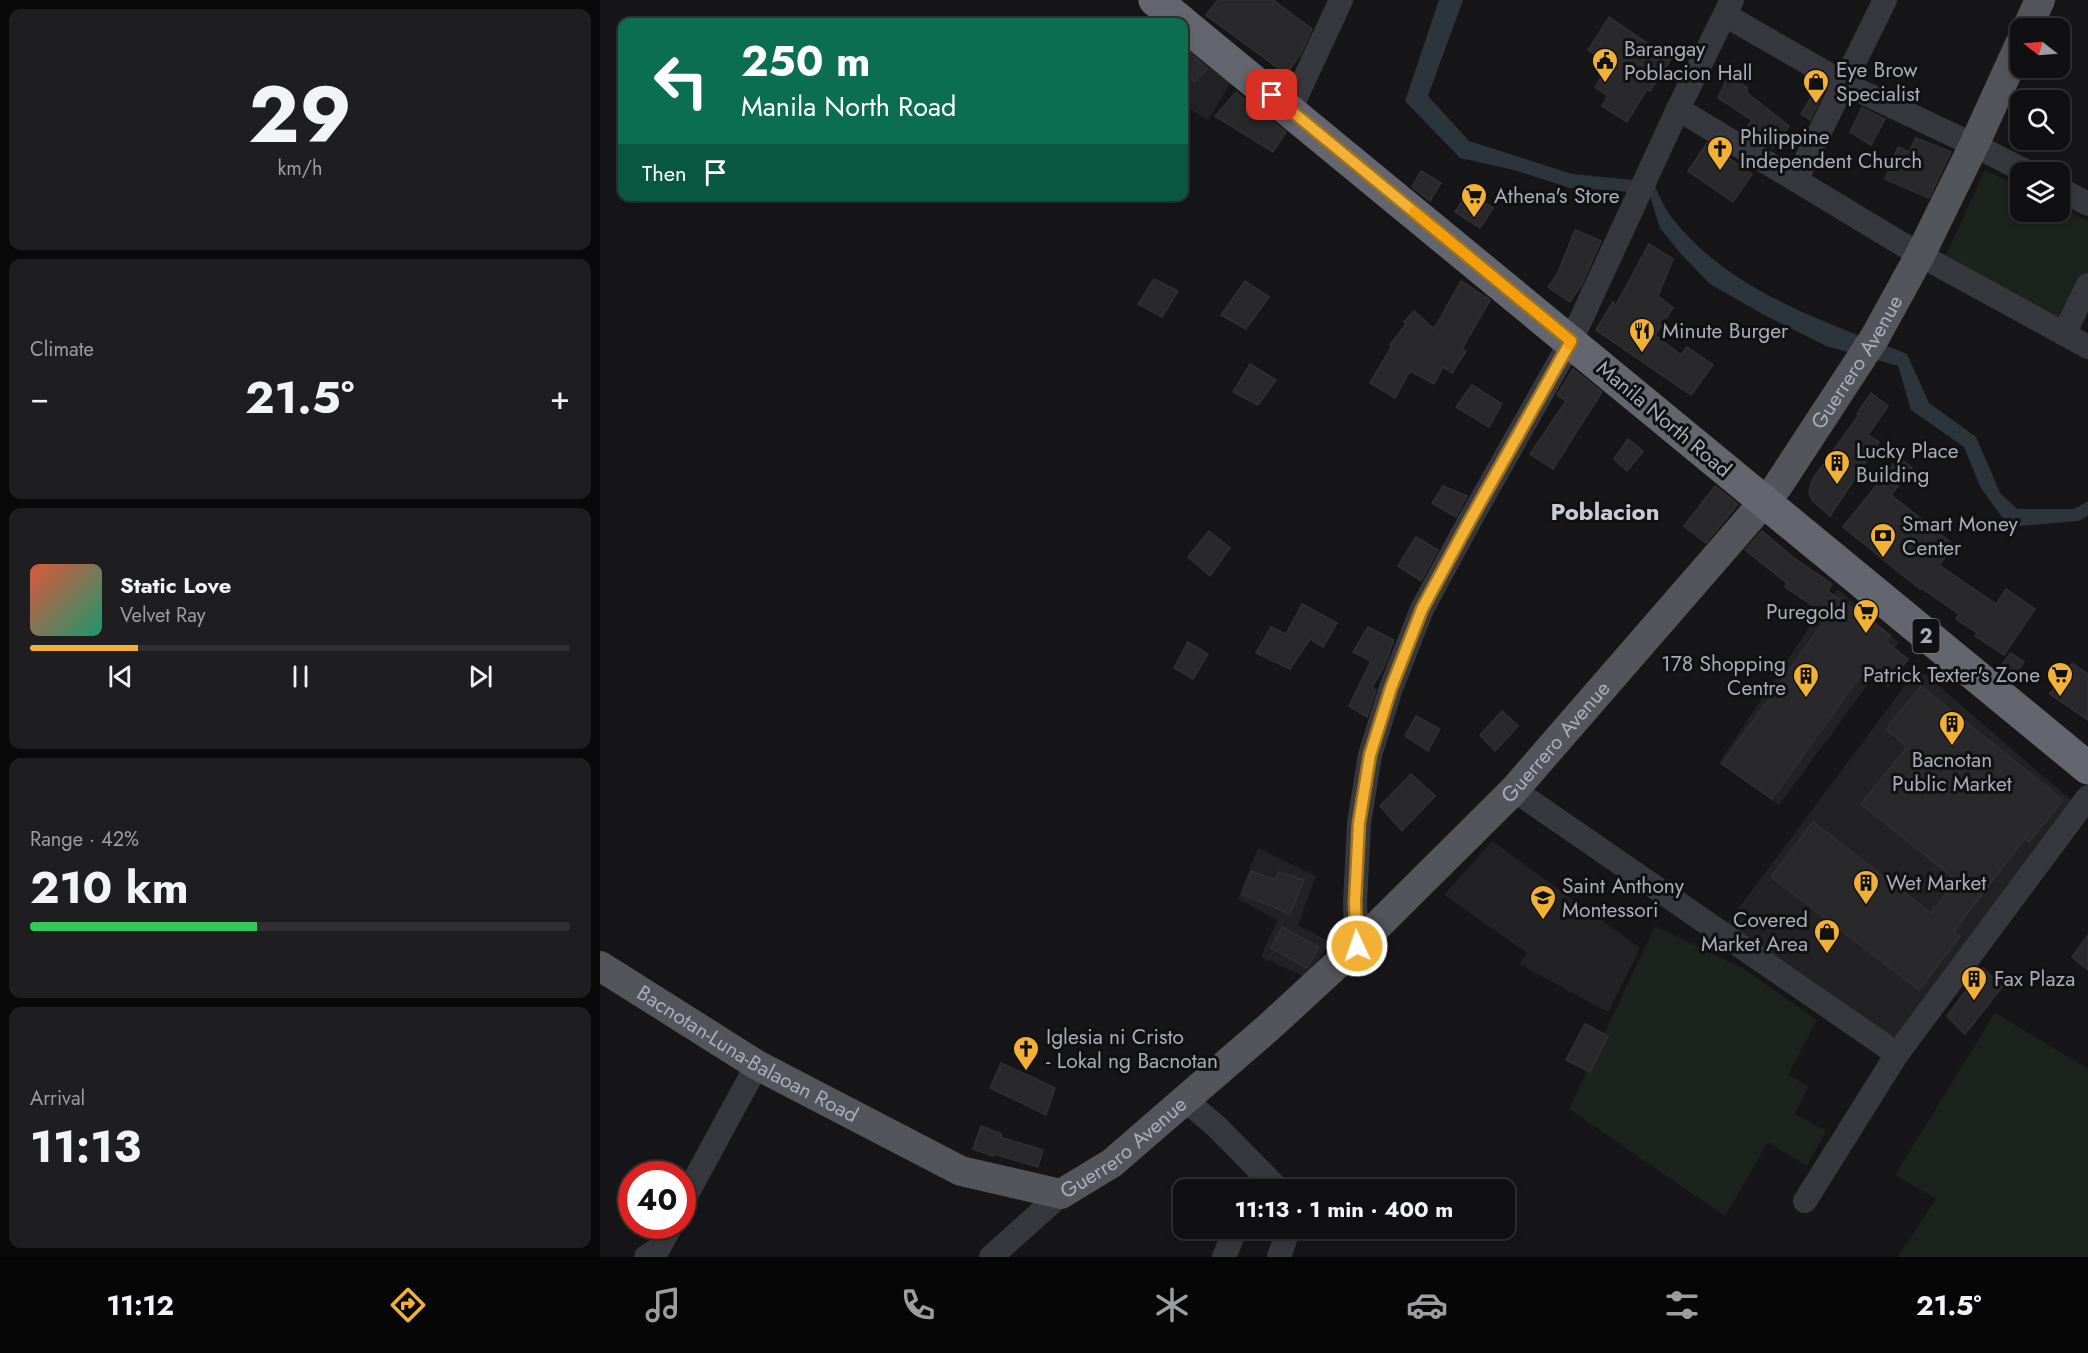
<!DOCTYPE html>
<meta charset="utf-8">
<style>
body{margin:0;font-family:Jost,sans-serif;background:#1e1e20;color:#f1f3f6;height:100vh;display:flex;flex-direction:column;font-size:22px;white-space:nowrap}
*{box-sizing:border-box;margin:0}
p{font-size:20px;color:#9c9d9f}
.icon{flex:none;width:33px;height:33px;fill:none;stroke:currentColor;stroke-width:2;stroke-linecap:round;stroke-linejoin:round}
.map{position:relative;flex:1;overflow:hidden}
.panel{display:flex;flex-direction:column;gap:9px;padding:9px;background:#09090a;width:600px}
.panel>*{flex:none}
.banner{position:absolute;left:18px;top:18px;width:570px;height:183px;border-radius:12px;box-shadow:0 3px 9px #0003,0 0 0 2px #303032;background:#0b6e4f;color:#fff;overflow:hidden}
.needle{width:39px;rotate:287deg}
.buttons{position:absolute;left:1410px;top:18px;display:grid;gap:12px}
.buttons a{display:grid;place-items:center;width:60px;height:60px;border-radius:12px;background:#101012;box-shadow:0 3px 9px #0003,0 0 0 2px #303032;font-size:30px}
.speed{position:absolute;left:18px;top:1161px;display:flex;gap:12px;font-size:30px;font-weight:700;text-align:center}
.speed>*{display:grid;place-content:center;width:78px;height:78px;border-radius:50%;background:#101012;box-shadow:0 3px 9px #0003,0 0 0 2px #303032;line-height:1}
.speed .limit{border:9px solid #d22;background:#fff;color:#111}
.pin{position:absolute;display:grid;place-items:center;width:51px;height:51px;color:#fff;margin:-26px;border-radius:12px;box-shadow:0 3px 9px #0006}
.me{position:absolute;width:66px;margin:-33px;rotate:357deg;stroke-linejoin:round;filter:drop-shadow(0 0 4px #0008)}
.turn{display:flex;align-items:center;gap:21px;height:126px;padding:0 24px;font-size:27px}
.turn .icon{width:78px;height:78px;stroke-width:2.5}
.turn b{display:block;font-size:42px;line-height:51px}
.then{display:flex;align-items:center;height:57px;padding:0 24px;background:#0003;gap:12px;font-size:22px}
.big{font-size:45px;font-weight:700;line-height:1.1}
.panel .card{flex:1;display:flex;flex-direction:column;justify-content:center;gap:9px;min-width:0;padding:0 21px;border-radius:12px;background:#1e1e20}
.panel .dial{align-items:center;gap:0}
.dial b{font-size:78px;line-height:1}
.song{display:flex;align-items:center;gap:18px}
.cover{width:72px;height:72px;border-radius:9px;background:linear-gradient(135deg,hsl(10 70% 55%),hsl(160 70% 35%))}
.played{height:6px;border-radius:3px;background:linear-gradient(90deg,#f2b134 20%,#303032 20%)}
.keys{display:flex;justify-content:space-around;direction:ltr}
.heat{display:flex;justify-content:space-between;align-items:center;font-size:33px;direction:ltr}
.charge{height:9px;border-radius:4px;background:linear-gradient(90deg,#34c759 42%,#303032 0)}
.trip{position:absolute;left:573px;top:1179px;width:342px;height:60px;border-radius:12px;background:#101012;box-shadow:0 3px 9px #0003,0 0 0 2px #303032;font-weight:700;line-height:60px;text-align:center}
.tabs{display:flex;height:96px;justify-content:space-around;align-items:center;background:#060607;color:#9c9d9f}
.tabs .icon{width:42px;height:42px}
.tabs .active{color:#f2b134}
.tabs b{font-size:27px;color:#f1f3f6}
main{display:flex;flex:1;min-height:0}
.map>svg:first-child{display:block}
.built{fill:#222225}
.green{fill:#1c231d}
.water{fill:#2c353c}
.building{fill:#29292c;stroke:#303034;stroke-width:1.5}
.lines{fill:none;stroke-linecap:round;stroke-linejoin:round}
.minor{stroke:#37383d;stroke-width:24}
.major{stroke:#53555c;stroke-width:30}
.highway{stroke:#63666e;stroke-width:33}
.route-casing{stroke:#9d7322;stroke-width:15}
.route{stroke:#f2b134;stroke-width:10}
.slow{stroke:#f59e0b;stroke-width:10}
.labels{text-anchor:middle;stroke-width:6;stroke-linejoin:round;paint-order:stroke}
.shield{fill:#111113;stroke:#7b7e86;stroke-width:1.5}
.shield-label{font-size:20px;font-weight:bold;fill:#a8adb8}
.poi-label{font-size:21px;fill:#a8adb8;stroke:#111113;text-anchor:start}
.street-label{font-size:21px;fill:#a8adb8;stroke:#111113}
.quarter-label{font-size:24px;font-weight:bold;fill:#c9ccd4;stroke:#111113}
</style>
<main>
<section class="panel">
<div class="card dial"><b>29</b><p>km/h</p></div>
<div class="card"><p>Climate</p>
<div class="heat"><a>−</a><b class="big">21.5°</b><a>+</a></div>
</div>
<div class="card">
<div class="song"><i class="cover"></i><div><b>Static Love</b><p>Velvet Ray</p></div></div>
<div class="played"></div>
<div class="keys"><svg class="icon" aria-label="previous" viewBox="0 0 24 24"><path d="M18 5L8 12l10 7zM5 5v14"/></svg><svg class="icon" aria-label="pause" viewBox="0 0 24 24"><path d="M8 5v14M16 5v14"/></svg><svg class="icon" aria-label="next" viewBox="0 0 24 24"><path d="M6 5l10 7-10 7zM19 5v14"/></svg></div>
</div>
<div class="card"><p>Range · 42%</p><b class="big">210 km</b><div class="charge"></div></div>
<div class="card"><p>Arrival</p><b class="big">11:13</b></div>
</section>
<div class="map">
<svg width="1488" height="1257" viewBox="0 0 1488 1257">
<rect width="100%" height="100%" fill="#161618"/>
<!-- built -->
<g class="built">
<path d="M 584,41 L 631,82 L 608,120 L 584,105 Z"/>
<path d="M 1238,589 L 1299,642 L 1179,805 L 1119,763 L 1218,614 Z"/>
<path d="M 1318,668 L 1472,801 L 1300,1050 L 1126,925 Z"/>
<path d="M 892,841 L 1040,948 L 1008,1012 L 919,964 L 927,953 L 844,895 Z"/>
<path d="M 658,848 L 716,876 L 698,925 L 730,942 L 707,978 L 661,957 L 677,920 L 638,899 Z"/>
</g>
<!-- green -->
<g class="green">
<path d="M 1385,170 L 1420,187 L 1420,212 L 1460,212 L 1460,207 L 1488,221 L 1488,273 L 1465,327 L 1343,261 Z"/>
<path d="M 1055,926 L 1144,969 L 1217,1020 L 1188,1075 L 1209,1086 L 1195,1114 L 1226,1131 L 1207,1166 L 1168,1142 L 1125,1216 L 969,1109 Z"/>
<path d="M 1395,1013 L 1488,1069 L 1488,1257 L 1298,1257 L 1336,1199 L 1295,1175 Z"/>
</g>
<!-- water -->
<path class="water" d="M 839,0 L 863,0 L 828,96 L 869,141 L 972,174 L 1053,182 C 1059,194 1064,208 1072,218 C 1129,291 1225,322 1307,354 L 1329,403 L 1376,437 L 1400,493 L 1417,509 L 1474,509 L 1488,501 L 1488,516 L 1478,521 L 1409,527 L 1381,488 L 1364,447 L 1311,410 L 1298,366 L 1226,346 L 1166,316 L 1110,284 L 1081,254 L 1060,228 L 1049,193 L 970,188 L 914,170 L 860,158 L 805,101 Z"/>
<!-- building -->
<g class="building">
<path d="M 618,0 L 673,0 L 712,29 L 700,55 L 686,74 L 606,15 Z"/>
<path d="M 1009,17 L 1071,59 L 1050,91 L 1047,89 L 1027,122 L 1002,106 L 1008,96 L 995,87 L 1009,64 L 988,50 Z"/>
<path d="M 584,48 L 607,69 L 594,82 L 584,71 Z"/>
<path d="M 1128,76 L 1148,88 L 1146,92 L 1189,126 L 1173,148 L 1146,129 L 1152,120 L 1118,98 Z"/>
<path d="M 1217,88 L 1224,92 L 1210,120 L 1201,114 Z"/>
<path d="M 636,92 L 686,132 L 673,152 L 615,116 Z"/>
<path d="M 1262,108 L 1285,119 L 1271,145 L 1250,132 Z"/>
<path d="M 1316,138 L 1351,152 L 1329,198 L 1285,179 L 1298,147 L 1309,152 Z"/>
<path d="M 1107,143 L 1152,174 L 1133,202 L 1088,171 Z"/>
<path d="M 821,171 L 841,183 L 830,201 L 812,187 Z"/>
<path d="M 868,192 L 893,208 L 880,228 L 855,212 Z"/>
<path d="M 975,230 L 1001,241 L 982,284 L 970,302 L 948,287 L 957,275 Z"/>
<path d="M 1049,244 L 1073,259 L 1058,296 L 1073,308 L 1055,335 L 1081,355 L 1087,347 L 1113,365 L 1091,395 L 996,330 L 1013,302 L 1016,305 Z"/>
<path d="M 554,279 L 578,291 L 562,317 L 538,304 Z"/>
<path d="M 645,281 L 669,297 L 646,329 L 621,315 Z"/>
<path d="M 861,281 L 890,300 L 862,349 L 866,351 L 852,373 L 843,367 L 834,384 L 810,371 L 795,398 L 770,383 L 792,346 L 790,345 L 806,324 L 804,322 L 814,311 L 834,329 Z"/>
<path d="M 650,364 L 676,380 L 658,405 L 633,392 Z"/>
<path d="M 973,369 L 1002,392 L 953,469 L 930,454 L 966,401 L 957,395 Z"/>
<path d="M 872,385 L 902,404 L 889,427 L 856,407 Z"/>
<path d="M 1271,393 L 1288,406 L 1268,435 L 1279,442 L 1230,516 L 1212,500 L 1209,492 L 1212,480 L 1259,415 L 1257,414 Z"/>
<path d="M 1028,439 L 1043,451 L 1027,471 L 1014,459 Z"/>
<path d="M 1299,457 L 1312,468 L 1291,495 L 1354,545 L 1339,565 L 1396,604 L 1406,589 L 1435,609 L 1404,655 L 1375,636 L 1377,633 L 1356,619 L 1359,614 L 1321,588 L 1320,589 L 1243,527 Z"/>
<path d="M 843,486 L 867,496 L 856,517 L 832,503 Z"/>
<path d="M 1115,486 L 1138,504 L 1106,543 L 1084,526 Z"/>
<path d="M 609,531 L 630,548 L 610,576 L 588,557 Z"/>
<path d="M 1162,531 L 1194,558 L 1232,584 L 1228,591 L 1290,635 L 1285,641 L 1308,659 L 1288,686 L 1265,669 L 1172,799 L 1122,764 L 1228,616 L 1185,587 L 1187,583 L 1145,550 Z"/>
<path d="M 816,537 L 838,550 L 821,581 L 798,566 Z"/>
<path d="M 702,604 L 737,623 L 723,647 L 710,639 L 690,669 L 656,653 L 671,627 L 686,634 Z"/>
<path d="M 768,627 L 794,640 L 784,667 L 772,687 L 776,690 L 767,717 L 749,706 L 771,661 L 753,652 Z"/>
<path d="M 588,642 L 608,654 L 593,679 L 574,668 Z"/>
<path d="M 1411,653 L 1424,662 L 1414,675 L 1401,666 Z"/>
<path d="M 1472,663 L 1488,674 L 1488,720 L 1450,694 Z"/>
<path d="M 1321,686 L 1463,800 L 1429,842 L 1425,838 L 1354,931 L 1360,936 L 1319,990 L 1171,877 L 1213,822 L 1331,913 L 1356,880 L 1261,804 L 1307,747 L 1286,729 Z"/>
<path d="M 902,711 L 918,726 L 895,751 L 880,735 Z"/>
<path d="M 816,716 L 840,729 L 828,751 L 805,736 Z"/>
<path d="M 811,774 L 835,796 L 802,831 L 780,806 Z"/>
<path d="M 651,871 L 675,880 L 679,872 L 704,880 L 690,914 L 642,894 Z"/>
<path d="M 682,927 L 719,947 L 707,968 L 671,948 Z"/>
<path d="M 1488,935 L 1488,970 L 1472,957 Z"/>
<path d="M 1383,968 L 1402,987 L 1365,1034 L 1347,1016 Z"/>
<path d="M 985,1024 L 1008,1036 L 990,1072 L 966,1060 Z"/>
<path d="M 401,1063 L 455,1088 L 446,1115 L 390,1088 Z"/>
<path d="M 381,1126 L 402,1134 L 400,1137 L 443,1150 L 438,1167 L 394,1154 L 393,1156 L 373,1149 Z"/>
</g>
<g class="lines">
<!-- minor -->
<g class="minor">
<path d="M 1125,15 L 1245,84 L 1374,145 L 1427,172"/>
<path d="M 1078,109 L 1320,255 L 1488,347"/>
<path d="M 690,110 L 741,0"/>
<path d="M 1196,180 L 1285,0"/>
<path d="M 1460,189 L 1488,204"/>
<path d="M 1464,334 L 1488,285"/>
<path d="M 914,790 L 1297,1054"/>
<path d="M 757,946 L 755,902 L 759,823 L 770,755 L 791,688 L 822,609 L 869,522 L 971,341 L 1078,109 L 1132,0"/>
<path d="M 585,1100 L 616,1126 L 679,1190"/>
<path d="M 1205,1201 L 1297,1054 L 1488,797"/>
<path d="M 82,1203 L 157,1065"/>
<path d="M 46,1257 L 58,1249 L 71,1226"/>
<path d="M 391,1257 L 461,1194"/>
<path d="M 624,1257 L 636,1228"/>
<path d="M 679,1257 L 689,1228"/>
</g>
<!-- major -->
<g class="major">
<path d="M 1427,28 L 1440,0"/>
<path id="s1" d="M 0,966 L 157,1065 L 361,1171 L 461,1194 L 512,1163 L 669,1027 L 757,946 L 914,790 L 1177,487 L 1275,337 L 1320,255 L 1374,145 L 1420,44"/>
</g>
<!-- highway -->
<g class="highway">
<path d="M 555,0 L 582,22"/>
<path d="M 584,24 L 1488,768"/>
</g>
</g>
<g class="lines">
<defs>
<path id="route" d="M 672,95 L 971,341 L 869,522 L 822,609 L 791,688 L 770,755 L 759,823 L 755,902 L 757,946"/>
</defs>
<!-- route casing -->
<use href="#route" class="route-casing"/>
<!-- route -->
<use href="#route" class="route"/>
<!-- slow -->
<path class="slow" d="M 814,212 L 971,341 L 969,345"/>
</g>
<!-- icons -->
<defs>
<symbol id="civic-pin" viewBox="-11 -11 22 30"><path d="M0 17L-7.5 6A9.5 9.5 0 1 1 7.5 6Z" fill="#f2b134" stroke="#111113"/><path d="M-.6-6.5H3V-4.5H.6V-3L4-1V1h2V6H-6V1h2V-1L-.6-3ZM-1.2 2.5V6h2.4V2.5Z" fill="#111"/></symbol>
<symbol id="shop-pin" viewBox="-11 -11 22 30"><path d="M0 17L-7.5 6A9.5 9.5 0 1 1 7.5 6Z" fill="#f2b134" stroke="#111113"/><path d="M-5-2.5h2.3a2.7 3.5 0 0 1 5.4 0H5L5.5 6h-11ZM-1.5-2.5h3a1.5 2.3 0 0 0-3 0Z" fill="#111"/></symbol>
<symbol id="church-pin" viewBox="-11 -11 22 30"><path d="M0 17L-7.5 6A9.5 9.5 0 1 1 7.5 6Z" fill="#f2b134" stroke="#111113"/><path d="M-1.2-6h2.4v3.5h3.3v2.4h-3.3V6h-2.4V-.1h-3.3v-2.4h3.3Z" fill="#111"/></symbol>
<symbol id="supermarket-pin" viewBox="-11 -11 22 30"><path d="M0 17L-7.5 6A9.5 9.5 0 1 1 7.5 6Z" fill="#f2b134" stroke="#111113"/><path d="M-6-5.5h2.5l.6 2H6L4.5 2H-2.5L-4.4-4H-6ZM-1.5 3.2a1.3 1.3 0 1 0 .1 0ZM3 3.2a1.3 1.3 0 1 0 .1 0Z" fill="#111"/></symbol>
<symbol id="restaurant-pin" viewBox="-11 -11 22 30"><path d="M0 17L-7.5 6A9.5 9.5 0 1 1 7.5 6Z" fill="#f2b134" stroke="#111113"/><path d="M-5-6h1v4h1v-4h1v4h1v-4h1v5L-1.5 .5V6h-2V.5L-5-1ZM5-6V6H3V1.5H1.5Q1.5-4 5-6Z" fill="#111"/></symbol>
<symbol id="building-pin" viewBox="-11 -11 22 30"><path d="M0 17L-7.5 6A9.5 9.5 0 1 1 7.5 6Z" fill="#f2b134" stroke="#111113"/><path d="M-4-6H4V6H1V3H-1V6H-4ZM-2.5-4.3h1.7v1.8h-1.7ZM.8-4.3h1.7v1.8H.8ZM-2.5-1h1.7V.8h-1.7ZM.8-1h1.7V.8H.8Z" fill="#111"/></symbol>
<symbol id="bank-pin" viewBox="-11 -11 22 30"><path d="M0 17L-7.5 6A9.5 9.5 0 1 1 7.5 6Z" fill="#f2b134" stroke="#111113"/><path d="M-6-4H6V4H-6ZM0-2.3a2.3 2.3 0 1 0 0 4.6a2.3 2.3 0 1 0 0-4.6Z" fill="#111"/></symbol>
<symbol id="school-pin" viewBox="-11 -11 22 30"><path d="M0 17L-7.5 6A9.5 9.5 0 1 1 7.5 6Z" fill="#f2b134" stroke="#111113"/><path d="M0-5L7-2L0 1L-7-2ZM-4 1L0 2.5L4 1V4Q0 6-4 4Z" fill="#111"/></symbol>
</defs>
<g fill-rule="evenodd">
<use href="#civic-pin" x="990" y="46" width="30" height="40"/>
<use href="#shop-pin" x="1201" y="67" width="30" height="40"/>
<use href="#church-pin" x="1105" y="134" width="30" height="40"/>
<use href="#supermarket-pin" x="859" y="181" width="30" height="40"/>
<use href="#restaurant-pin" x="1027" y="316" width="30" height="40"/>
<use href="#building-pin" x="1222" y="448" width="30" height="40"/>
<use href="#bank-pin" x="1268" y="521" width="30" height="40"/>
<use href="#supermarket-pin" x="1251" y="597" width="30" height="40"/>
<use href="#supermarket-pin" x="1445" y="660" width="30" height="40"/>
<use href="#building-pin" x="1191" y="661" width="30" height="40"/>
<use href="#building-pin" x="1337" y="709" width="30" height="40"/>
<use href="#building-pin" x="1251" y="868" width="30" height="40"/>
<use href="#school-pin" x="928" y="883" width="30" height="40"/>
<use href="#shop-pin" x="1212" y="917" width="30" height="40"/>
<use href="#building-pin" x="1359" y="964" width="30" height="40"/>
<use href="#church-pin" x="411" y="1034" width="30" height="40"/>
</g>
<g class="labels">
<!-- shield labels -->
<rect class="shield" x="1312.5" y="619" width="27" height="34" rx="4.5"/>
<g class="shield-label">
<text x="1326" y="643">2</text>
</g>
<!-- poi labels -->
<g class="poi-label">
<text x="1024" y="56">Barangay<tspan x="1024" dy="24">Poblacion Hall</tspan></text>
<text x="1236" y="77">Eye Brow<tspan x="1236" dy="24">Specialist</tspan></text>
<text x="1140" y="144">Philippine<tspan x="1140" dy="24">Independent Church</tspan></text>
<text x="894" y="203">Athena's Store</text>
<text x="1062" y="338">Minute Burger</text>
<text x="1256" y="458">Lucky Place<tspan x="1256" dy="24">Building</tspan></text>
<text x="1302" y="531">Smart Money<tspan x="1302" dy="24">Center</tspan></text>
<text x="1246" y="619" text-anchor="end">Puregold</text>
<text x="1186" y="671" text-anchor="end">178 Shopping<tspan x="1186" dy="24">Centre</tspan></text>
<text x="1440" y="682" text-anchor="end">Patrick Texter's Zone</text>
<text x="1352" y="767" text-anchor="middle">Bacnotan<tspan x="1352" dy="24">Public Market</tspan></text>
<text x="1286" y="890">Wet Market</text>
<text x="962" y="893">Saint Anthony<tspan x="962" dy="24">Montessori</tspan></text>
<text x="1208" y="927" text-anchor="end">Covered<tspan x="1208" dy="24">Market Area</tspan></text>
<text x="1394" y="986">Fax Plaza</text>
<text x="446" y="1044">Iglesia ni Cristo<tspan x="446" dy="24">- Lokal ng Bacnotan</tspan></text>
</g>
<!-- street labels -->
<g class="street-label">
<text dy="7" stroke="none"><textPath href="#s1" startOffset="1676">Guerrero Avenue</textPath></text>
<text transform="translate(1064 419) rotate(40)" y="7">Manila North Road</text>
<text dy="7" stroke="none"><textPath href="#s1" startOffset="1190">Guerrero Avenue</textPath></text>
<text dy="7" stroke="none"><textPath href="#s1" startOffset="172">Bacnotan-Luna-Balaoan Road</textPath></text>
<text dy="7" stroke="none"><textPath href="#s1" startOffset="596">Guerrero Avenue</textPath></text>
</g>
<!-- quarter labels -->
<g class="quarter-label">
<text x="1005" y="520">Poblacion</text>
</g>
</g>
</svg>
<div class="buttons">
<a><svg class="needle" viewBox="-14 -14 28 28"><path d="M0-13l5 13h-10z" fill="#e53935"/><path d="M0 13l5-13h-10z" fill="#9c9d9f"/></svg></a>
<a><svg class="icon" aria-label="search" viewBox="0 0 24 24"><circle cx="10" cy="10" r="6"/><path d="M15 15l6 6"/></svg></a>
<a><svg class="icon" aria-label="layers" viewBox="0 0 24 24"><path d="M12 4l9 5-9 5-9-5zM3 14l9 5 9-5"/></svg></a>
</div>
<div class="speed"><div class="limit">40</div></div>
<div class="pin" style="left:672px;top:95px;background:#d93025"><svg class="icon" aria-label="arrive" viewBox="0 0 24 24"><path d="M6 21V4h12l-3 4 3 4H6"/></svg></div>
<svg class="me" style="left:757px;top:946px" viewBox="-20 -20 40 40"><circle r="17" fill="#f2b134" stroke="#fff" stroke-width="3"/><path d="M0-11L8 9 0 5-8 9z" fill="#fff"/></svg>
<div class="trip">11:13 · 1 min · 400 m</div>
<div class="banner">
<div class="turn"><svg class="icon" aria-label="left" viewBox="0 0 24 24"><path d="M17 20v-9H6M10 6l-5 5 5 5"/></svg><div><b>250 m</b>Manila North Road</div></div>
<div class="then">Then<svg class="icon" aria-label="arrive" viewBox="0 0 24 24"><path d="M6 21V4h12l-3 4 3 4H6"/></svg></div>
</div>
</div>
</main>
<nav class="tabs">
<b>11:12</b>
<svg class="icon active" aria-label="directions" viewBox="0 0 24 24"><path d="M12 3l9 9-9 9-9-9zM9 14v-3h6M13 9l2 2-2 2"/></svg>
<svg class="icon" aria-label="music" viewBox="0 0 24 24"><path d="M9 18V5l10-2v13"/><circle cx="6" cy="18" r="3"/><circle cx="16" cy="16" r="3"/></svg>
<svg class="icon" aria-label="phone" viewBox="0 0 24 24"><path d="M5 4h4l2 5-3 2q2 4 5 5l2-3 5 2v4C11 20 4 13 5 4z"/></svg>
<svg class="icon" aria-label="climate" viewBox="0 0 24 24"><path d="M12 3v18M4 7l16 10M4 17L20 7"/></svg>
<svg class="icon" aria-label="car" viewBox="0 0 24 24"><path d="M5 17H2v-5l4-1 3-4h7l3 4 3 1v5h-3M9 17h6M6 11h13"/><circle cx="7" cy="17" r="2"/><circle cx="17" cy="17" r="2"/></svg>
<svg class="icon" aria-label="filters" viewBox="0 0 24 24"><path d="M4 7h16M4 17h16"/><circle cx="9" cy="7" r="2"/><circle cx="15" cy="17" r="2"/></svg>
<b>21.5°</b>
</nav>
